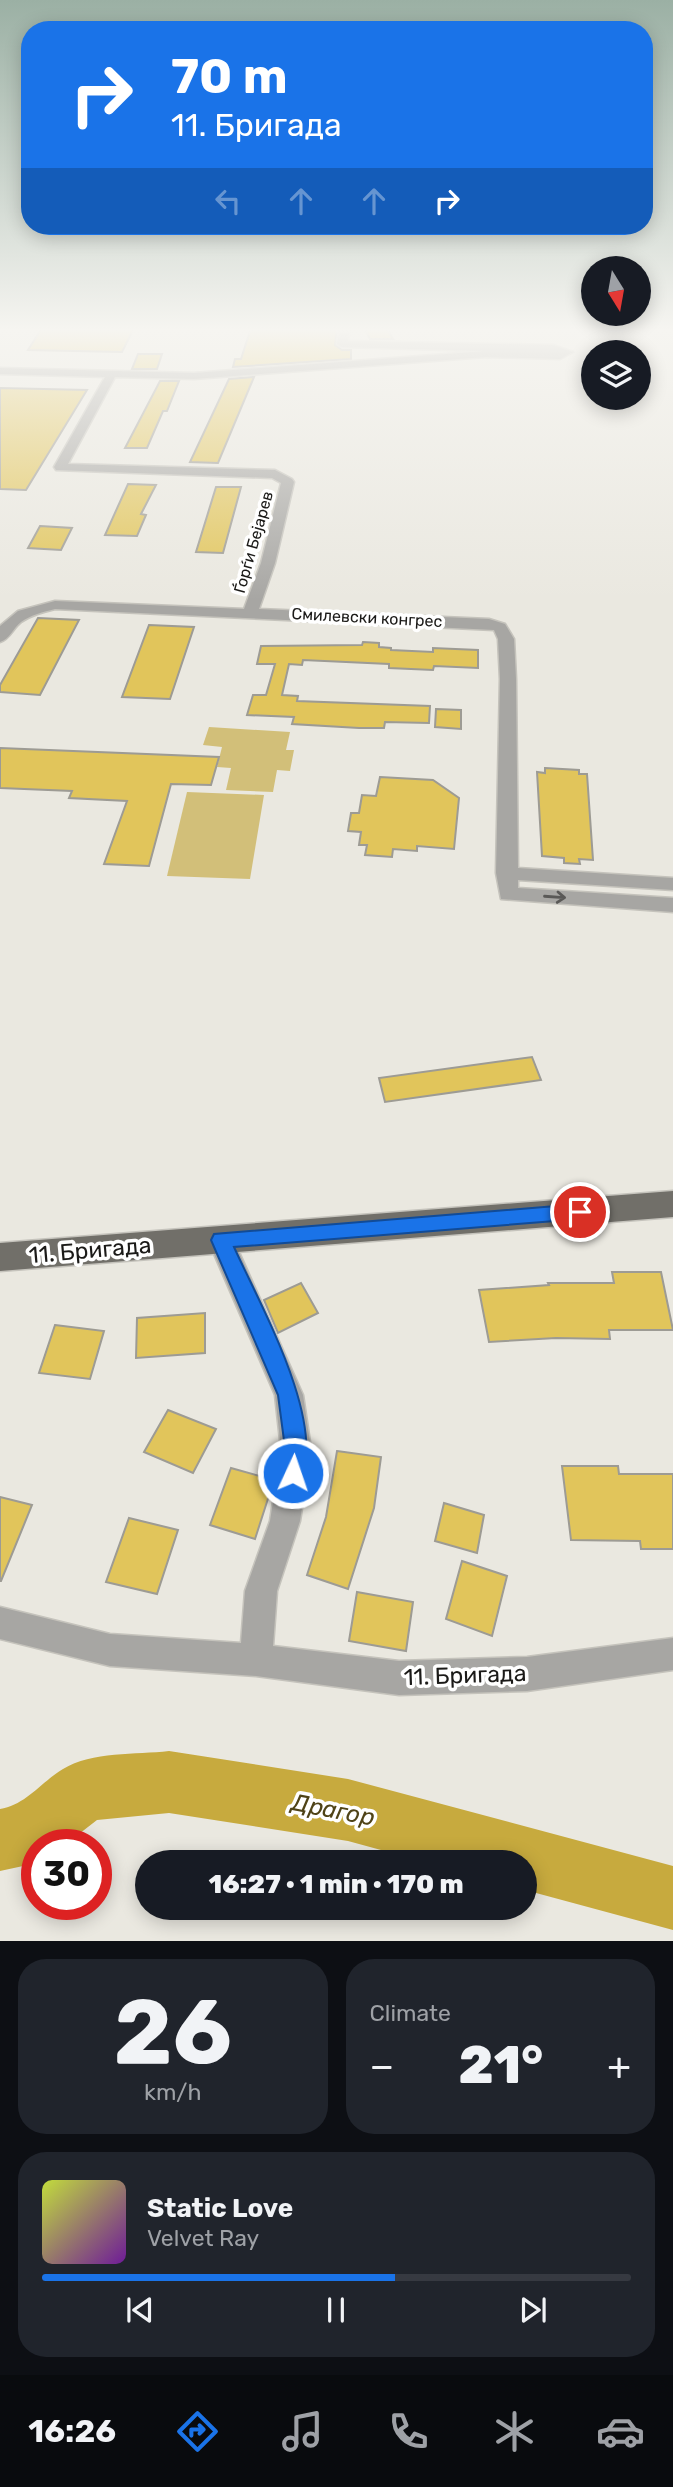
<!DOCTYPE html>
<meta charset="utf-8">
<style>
body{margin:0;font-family:Rubik,sans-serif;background:#20242c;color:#f1f3f6;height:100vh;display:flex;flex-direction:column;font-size:26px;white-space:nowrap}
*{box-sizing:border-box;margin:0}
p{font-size:23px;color:#9ea1a6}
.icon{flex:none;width:38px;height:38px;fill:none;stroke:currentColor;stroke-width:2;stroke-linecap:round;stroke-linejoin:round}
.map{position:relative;height:1941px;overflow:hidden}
.sheet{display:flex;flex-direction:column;gap:18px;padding:18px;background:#0d0f14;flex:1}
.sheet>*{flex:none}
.banner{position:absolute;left:21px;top:21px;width:632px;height:214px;border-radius:28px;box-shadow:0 4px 18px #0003;background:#1a73e8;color:#fff;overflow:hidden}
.needle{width:46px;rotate:169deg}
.tools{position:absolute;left:581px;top:256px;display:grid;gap:14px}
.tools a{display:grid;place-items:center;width:70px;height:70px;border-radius:50%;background:#171b24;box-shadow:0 4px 18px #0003;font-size:35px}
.speed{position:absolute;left:21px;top:1829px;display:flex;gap:14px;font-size:35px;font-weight:700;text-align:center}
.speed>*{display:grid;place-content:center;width:91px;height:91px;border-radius:50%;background:#171b24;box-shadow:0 4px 18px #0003;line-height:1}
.speed .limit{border:10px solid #d22;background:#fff;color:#111}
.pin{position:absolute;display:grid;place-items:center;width:60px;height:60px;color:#fff;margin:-30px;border:4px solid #fff;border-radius:50%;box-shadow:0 2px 7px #0007}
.me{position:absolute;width:77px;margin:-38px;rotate:3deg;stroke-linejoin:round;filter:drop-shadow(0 0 5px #0008)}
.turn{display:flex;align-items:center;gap:24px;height:147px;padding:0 35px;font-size:32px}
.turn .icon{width:91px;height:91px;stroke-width:2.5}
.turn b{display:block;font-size:49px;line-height:60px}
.lanes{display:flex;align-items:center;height:66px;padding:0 35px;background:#0003;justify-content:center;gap:35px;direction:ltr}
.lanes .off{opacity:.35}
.big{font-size:52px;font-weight:800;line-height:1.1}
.sheet .card{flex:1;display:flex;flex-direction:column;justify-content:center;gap:10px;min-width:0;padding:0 24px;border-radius:28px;background:#20242c}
.sheet .dial{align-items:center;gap:0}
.dial b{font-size:91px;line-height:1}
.song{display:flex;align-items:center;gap:21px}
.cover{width:84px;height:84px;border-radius:10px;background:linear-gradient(135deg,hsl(70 70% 55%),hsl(280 70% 35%))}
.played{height:7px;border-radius:4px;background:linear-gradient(90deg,#1a73e8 60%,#363941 60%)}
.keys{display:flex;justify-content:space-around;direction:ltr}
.heat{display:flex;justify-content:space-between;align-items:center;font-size:38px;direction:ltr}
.sheet .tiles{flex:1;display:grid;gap:18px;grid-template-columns:1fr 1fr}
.card:last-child{grid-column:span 2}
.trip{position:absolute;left:135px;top:1850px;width:402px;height:70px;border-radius:35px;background:#171b24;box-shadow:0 4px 18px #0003;font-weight:800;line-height:70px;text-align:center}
.tab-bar{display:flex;height:112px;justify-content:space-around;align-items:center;background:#090b0e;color:#9ea1a6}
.tab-bar .icon{width:49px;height:49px}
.tab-bar .current{color:#1a73e8}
.tab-bar b{font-size:32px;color:#f1f3f6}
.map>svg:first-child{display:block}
.green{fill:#d2bf79}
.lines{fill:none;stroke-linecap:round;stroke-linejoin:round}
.river{fill:#c7aa3e;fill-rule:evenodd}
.building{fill:#e1c55b;stroke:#9d9b94;stroke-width:2}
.minor-casing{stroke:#c5c3bc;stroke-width:3}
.major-casing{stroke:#c5c3bc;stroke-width:3}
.minor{fill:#a7a6a3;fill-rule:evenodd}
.major{fill:#716f69;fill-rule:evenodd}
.oneway{stroke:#5a5957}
.route{fill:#1a73e8;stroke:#114b97;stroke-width:2}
.labels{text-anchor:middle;stroke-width:7;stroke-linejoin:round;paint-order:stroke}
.far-street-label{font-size:16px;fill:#1b1a18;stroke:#fff}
.near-street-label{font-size:23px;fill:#1b1a18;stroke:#fff}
.near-water-label{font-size:24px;font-style:italic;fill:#4f4317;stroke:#fff}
</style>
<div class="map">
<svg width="673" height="1941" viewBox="0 0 673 1941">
<rect width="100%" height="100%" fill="#eae8e0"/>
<!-- green -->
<g class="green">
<path d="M 209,727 L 290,732 L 286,750 L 294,750 L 290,771 L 277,770 L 273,792 L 226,790 L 231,768 L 217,767 L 222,747 L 203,745 Z"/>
<path d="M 187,792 L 264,795 L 250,879 L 167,876 Z"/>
</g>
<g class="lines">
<!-- river -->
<path class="river" d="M 169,1751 L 348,1779 L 673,1866 L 673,1930 L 525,1890 L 525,1862 L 425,1862 L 348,1841 L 169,1813 L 97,1820 L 66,1844 L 37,1844 L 37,1863 L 0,1871 L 0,1809 C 26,1805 41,1782 63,1769 C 92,1751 136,1755 169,1751 Z"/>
</g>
<!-- building -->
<g class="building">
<path d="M 42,328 L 134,328 L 122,352 L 28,350 Z"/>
<path d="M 251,328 L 337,328 L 335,345 L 342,350 L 351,350 L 351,359 L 233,367 L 235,359 L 241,359 Z"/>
<path d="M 364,328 L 387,328 L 393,339 L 370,339 Z"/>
<path d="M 138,354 L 162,354 L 157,369 L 132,369 Z"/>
<path d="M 254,377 L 218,463 L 190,462 L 229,379 Z"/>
<path d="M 160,381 L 179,381 L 167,411 L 163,411 L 147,448 L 125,448 Z"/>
<path d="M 0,388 L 87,390 L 26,490 L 0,489 Z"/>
<path d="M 128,484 L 156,485 L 141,514 L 146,515 L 137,536 L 105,535 Z"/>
<path d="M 216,487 L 241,487 L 223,553 L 196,552 Z"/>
<path d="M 40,526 L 72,528 L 61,550 L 28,548 Z"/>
<path d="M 38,618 L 79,620 L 40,695 L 0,692 L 0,685 Z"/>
<path d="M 149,625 L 194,627 L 170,699 L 122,697 Z"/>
<path d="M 363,642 L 379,643 L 379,647 L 391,648 L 391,650 L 433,652 L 433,648 L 478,650 L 478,668 L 434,666 L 433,670 L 389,668 L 389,664 L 303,660 L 302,665 L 289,664 L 282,695 L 298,696 L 297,701 L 430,706 L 429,723 L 385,722 L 384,728 L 359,728 L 292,724 L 294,717 L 247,715 L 253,695 L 266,695 L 275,664 L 257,664 L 261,646 L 362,645 Z"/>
<path d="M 436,709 L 461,710 L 461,729 L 435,727 Z"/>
<path d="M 0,748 L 219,757 L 211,785 L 171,784 L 149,866 L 104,864 L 127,801 L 69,798 L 72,791 L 0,788 Z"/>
<path d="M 545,768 L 579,770 L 579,774 L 587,774 L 593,860 L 579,859 L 580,864 L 564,863 L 564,858 L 542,856 L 537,772 L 545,773 Z"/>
<path d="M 380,777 L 433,780 L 459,798 L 454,849 L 417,846 L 417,851 L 393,849 L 392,857 L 365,855 L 367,845 L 359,845 L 361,832 L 348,831 L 351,813 L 359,813 L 362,795 L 376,796 Z"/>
<path d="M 532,1057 L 541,1080 L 385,1102 L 379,1078 Z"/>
<path d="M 612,1272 L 661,1272 L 673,1330 L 609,1330 L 610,1339 L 556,1338 L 489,1342 L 479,1290 L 549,1285 L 548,1283 L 614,1283 Z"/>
<path d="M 301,1283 L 318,1313 L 278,1333 L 264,1300 Z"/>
<path d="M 205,1313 L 205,1353 L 136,1358 L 137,1318 Z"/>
<path d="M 55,1325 L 104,1331 L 90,1379 L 39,1373 Z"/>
<path d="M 168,1410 L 216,1429 L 193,1473 L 144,1452 Z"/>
<path d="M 337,1451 L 381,1457 L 374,1508 L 348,1589 L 307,1575 L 326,1517 Z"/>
<path d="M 562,1466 L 618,1466 L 619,1474 L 673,1474 L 673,1549 L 641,1549 L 640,1541 L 571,1540 Z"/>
<path d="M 231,1468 L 274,1480 L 255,1539 L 210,1525 Z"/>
<path d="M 0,1497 L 32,1505 L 1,1581 L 0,1581 Z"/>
<path d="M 444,1503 L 484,1515 L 477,1553 L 435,1541 Z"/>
<path d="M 129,1518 L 178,1530 L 157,1594 L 106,1582 Z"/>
<path d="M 462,1561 L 507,1576 L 492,1636 L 446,1619 Z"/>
<path d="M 357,1592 L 413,1602 L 406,1651 L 349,1641 Z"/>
</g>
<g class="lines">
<defs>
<g id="minor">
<path d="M 340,328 L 350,328 L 348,341 L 553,345 L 573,352 L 560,359 L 486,357 L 194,379 L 115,377 L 68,464 L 275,470 L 292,479 L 294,482 L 275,563 L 259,609 L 489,619 L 505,624 L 514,639 L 516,679 L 518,868 L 673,878 L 673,890 L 518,880 L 518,888 L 673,898 L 673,912 L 501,899 L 496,873 L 500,679 L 498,639 L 494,630 L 55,609 C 43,612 31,615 21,622 C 13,628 10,639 0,642 L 0,626 L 18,611 L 55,601 L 244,609 L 261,563 L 281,483 L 272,478 L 56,470 L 54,467 L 105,377 L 0,374 L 0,368 L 194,373 L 486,351 L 559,353 L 342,347 L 337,344 Z"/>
<path d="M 221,1229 L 230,1232 L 303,1395 L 311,1449 L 300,1521 L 277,1591 L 273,1646 L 399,1661 L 527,1657 L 673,1638 L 673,1670 L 527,1691 L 399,1695 L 256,1676 L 110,1666 L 0,1639 L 0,1607 L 110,1634 L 241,1643 L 245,1591 L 270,1521 L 281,1449 L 275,1395 L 208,1240 L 212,1232 Z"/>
</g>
<path id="major" d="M 673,1191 L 673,1217 L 0,1271 L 0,1243 Z"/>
</defs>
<!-- minor casing -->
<use href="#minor" class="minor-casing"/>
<!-- major casing -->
<use href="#major" class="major-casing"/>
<!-- minor -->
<use href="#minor" class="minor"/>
<!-- major -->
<use href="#major" class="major"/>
</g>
<!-- one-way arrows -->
<defs><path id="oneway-shaft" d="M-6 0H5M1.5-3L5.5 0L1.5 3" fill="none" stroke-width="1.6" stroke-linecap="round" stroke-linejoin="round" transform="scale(1.75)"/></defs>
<use class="oneway" href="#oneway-shaft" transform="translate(555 897) rotate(4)"/>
<!-- sky -->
<linearGradient id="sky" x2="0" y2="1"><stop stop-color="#9bb0a4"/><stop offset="0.55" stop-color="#f6f5f1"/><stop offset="1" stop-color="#f6f5f1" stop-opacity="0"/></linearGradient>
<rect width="673" height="600" fill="url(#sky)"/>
<!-- route -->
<path class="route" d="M 580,1204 L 586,1206 L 589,1212 L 586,1217 L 580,1219 L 234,1247 C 260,1305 326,1420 301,1481 L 293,1484 L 285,1481 L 281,1473 L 285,1448 L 278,1395 L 211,1240 L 214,1234 Z"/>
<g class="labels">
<!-- far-street labels -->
<g class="far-street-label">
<text transform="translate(253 542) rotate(-74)" y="6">Ѓорѓи Бејарев</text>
<text transform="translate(367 617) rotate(3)" y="6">Смилевски конгрес</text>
</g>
<!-- near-street labels -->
<g class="near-street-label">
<text transform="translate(90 1250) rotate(-5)" y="8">11. Бригада</text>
<text transform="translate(465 1675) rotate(-2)" y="8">11. Бригада</text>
</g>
<!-- near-water labels -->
<g class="near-water-label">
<text transform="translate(333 1810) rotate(11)" y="8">Драгор</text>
</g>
</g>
</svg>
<div class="tools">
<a><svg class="needle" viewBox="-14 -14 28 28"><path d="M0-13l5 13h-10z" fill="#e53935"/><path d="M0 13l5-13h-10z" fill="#9ea1a6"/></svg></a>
<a><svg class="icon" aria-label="layers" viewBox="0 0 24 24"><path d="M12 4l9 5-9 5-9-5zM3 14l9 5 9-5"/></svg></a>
</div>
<div class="speed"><div class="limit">30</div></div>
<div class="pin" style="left:580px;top:1212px;background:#d93025"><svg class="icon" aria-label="arrive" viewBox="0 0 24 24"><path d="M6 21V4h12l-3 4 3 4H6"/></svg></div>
<svg class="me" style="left:293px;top:1473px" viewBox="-20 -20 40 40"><circle r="17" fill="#1a73e8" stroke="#fff" stroke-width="3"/><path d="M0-11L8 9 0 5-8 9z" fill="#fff"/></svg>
<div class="trip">16:27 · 1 min · 170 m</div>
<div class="banner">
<div class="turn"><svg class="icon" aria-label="right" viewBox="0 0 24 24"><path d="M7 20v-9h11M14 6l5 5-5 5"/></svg><div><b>70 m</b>11. Бригада</div></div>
<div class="lanes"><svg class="icon off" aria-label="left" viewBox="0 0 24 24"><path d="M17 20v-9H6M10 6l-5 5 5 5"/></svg><svg class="icon off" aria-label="ahead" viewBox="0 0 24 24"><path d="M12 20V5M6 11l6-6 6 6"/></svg><svg class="icon off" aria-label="ahead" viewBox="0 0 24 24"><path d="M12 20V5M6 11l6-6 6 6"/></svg><svg class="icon" aria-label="right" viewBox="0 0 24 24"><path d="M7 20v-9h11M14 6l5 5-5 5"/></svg></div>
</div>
</div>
<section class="sheet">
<div class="tiles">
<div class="card dial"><b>26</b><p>km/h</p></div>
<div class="card"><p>Climate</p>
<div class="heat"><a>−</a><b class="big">21°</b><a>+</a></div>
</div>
<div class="card">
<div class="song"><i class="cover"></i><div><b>Static Love</b><p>Velvet Ray</p></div></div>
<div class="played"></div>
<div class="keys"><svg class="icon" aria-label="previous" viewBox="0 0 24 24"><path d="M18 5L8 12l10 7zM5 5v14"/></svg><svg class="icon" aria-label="pause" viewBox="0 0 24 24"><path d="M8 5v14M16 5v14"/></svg><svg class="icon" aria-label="next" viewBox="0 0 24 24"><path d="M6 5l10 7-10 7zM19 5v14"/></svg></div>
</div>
</div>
</section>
<nav class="tab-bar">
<b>16:26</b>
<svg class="icon current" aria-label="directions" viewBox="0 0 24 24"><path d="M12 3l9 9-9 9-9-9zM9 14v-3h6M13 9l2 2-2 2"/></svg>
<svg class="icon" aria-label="music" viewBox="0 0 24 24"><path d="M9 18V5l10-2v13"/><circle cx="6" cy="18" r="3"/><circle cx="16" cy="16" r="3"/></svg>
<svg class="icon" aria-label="phone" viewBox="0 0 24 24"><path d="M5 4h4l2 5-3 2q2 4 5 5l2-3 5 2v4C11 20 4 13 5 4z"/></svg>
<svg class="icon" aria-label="climate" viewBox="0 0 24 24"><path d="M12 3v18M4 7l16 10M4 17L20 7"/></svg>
<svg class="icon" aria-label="car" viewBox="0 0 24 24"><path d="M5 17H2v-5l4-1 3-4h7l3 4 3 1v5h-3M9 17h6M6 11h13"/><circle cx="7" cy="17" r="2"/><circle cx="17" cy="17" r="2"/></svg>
</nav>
